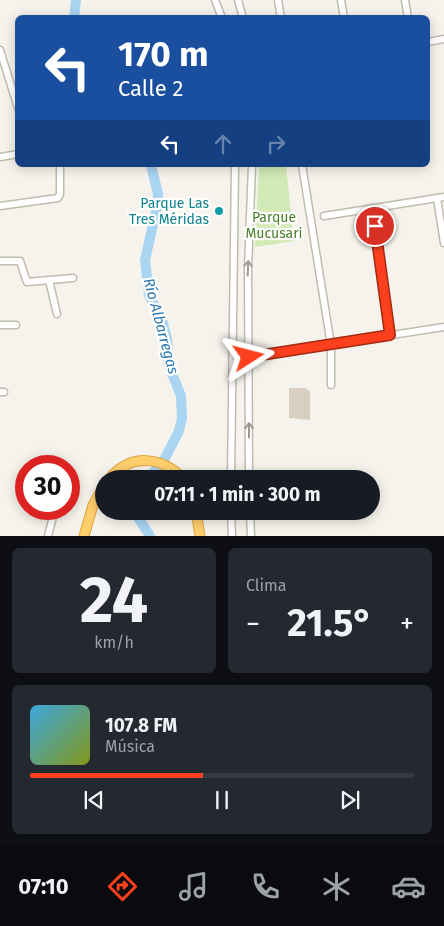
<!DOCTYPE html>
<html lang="es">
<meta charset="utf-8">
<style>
body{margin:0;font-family:"Fira Sans",sans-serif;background:#242831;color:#f1f3f6;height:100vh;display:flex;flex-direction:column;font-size:19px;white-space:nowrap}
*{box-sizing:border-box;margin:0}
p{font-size:16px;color:#9ea1a6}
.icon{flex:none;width:28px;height:28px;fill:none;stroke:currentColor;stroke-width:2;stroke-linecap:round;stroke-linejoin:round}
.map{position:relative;height:536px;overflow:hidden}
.panel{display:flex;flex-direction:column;gap:12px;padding:12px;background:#0d0f14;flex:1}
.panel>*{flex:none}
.banner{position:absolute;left:15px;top:15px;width:415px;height:152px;border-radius:8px;box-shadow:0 2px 12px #0003;background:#1a4fa0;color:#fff;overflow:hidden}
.speed{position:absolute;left:15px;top:455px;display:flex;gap:10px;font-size:25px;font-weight:700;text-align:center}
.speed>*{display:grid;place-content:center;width:65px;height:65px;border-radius:50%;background:#171b24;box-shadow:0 2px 12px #0003;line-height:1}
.speed .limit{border:8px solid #d22;background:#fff;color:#111}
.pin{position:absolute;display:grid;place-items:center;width:42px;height:42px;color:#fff;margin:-21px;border:2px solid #fff;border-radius:50%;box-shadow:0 1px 5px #0007}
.me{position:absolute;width:55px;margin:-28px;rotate:81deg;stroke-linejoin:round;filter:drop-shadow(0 0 4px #0008)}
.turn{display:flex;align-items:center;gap:18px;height:105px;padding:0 20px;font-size:22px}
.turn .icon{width:65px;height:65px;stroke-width:2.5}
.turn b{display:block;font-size:35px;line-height:42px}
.lanes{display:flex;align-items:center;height:48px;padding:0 20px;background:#0003;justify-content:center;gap:25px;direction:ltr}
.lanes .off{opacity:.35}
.big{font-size:38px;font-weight:700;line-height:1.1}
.panel .widget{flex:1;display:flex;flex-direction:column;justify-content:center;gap:8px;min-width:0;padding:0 18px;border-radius:8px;background:#242831}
.panel .dial{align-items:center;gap:0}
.dial b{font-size:65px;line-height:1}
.song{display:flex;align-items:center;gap:15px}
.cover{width:60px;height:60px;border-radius:8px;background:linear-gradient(135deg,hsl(200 70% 55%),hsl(70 70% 35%))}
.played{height:5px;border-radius:2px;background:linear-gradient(90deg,#fc3f1d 45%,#363941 45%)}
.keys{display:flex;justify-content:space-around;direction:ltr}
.heat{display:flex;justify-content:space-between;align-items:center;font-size:28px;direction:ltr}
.panel .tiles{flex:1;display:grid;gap:12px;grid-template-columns:1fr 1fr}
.widget:last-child{grid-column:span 2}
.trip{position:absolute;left:95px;top:470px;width:285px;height:50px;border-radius:25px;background:#171b24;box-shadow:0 2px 12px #0003;font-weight:700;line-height:50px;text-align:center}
.menu{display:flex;height:80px;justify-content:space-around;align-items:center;background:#090b0e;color:#9ea1a6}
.menu .icon{width:35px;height:35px}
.menu .current{color:#fc3f1d}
.menu b{font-size:22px;color:#f1f3f6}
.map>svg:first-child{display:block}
.green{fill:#d2eab5}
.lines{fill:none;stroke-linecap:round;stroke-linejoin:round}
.river{stroke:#a9d4f2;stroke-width:10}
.building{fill:#d8cfc1}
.minor-casing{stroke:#c2bbae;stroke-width:9}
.highway-casing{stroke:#e0a43c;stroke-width:11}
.minor{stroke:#fff;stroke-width:6}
.highway{stroke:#ffcf6e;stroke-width:9}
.oneway{stroke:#9c9892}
.route-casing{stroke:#a42913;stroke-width:12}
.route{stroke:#fc3f1d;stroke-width:9}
.culture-dot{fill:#0f9aa8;stroke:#fff;stroke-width:2}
.labels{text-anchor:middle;stroke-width:4.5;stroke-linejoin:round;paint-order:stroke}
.culture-label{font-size:14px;fill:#0d838f;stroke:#fff;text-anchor:end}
.park-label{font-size:14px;fill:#4a7f2a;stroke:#fff}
.water-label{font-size:15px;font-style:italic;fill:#2e7ab2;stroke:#fff}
</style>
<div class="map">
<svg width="444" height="536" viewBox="0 0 444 536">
<rect width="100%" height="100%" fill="#f6f3ec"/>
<!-- green -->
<path class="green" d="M 259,165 L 286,165 L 294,241 L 255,247 Z"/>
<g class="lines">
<!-- river -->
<g class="river">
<path d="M 74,18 L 76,0"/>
<path d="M 148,479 L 164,460 L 179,431 L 182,418 L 181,396 L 168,363 L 167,339 L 162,320 L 149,295 L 145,260 L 157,207 L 158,194 L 151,165"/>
<path d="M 139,511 L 139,519 L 150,536"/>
</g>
</g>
<!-- building -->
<path class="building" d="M 289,388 L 306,388 L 310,392 L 310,420 L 289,418 Z"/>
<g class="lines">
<defs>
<g id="minor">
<path d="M 215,0 L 222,18"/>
<path d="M 238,0 L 243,18"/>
<path d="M 278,0 L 281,18"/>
<path d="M 341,0 L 344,18"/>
<path d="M 405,0 L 408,18"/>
<path d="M 428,42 L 444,39"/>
<path d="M 0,50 L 18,108"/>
<path d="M 0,157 L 18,154"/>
<path d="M 302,165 L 331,345 L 331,385"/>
<path d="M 437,198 L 444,243"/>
<path d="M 0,206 L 58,198 L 60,194 L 60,165"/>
<path d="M 372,208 L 390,335"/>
<path d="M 324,216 L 444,197"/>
<path d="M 0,261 L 20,261 L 27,282 L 73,278"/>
<path d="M 49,280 L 57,314"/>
<path d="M 0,325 L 16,325"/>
<path d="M 249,357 L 444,327"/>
<path d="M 0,392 L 4,392"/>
<path d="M 231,479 L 235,165"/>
<path d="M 249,479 L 248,269 L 252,165"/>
<path d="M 231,511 L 232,536"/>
<path d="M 250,511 L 251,536"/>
<path d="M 48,536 L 55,509"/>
</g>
<g id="highway">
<path d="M 109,479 C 131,453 161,456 184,479"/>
<path d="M 196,511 L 200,536"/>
<path d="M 84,536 L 93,505 L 104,486"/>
</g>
</defs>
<!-- minor casing -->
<use href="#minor" class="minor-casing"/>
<!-- highway casing -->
<use href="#highway" class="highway-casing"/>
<!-- minor -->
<use href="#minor" class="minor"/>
<!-- highway -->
<use href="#highway" class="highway"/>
</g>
<!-- one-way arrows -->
<defs><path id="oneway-shaft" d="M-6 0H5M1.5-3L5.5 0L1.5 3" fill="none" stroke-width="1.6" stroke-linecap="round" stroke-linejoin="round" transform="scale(1.25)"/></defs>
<g class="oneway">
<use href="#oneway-shaft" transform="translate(248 268) rotate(-88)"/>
<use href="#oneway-shaft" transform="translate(249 430) rotate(-90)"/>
</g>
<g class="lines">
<defs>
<path id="route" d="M 249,357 L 390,335 L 375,226"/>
</defs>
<!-- route casing -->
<use href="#route" class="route-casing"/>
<!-- route -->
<use href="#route" class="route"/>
</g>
<!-- markers -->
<circle class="culture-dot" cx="219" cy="211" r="5"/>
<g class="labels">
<!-- culture labels -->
<g class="culture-label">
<text x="209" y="208">Parque Las<tspan x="209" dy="16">Tres Méridas</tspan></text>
</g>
<!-- park labels -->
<g class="park-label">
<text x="274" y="222">Parque<tspan x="274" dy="16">Mucusari</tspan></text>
</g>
<!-- water labels -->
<g class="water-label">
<text transform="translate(161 326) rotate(75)" y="5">Río Albarregas</text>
</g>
</g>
</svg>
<div class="speed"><div class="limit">30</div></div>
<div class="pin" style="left:375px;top:226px;background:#d93025"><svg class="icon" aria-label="arrive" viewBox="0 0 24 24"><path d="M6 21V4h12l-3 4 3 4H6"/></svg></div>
<svg class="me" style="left:249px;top:357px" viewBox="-20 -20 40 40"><path d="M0-17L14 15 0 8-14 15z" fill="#fc3f1d" stroke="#fff" stroke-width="4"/></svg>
<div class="trip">07:11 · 1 min · 300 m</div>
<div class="banner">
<div class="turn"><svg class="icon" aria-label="left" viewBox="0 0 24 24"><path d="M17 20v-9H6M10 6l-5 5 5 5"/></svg><div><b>170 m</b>Calle 2</div></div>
<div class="lanes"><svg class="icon" aria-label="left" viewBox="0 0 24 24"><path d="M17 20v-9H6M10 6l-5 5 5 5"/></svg><svg class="icon off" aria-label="ahead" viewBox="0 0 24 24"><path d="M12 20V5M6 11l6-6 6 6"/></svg><svg class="icon off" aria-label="right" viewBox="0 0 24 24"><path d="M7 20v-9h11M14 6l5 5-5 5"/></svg></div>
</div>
</div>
<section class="panel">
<div class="tiles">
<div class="widget dial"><b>24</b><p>km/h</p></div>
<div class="widget"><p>Clima</p>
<div class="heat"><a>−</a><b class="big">21.5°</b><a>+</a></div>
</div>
<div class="widget">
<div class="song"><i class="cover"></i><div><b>107.8 FM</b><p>Música</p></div></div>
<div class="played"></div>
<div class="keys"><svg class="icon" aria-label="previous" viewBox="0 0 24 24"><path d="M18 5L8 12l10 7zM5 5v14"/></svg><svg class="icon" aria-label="pause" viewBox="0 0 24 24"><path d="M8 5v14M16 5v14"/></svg><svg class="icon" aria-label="next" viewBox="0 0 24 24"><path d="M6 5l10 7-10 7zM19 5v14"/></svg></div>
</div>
</div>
</section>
<nav class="menu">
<b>07:10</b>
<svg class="icon current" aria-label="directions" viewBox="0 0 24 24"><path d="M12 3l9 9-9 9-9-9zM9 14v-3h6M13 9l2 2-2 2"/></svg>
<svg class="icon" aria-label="music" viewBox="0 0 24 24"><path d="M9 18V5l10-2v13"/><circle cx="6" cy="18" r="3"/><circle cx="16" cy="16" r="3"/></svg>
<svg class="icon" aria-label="phone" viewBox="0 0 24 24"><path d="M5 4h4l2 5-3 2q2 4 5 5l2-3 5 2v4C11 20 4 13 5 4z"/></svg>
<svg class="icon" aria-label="climate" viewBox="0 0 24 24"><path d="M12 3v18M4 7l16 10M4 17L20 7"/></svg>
<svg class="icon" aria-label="car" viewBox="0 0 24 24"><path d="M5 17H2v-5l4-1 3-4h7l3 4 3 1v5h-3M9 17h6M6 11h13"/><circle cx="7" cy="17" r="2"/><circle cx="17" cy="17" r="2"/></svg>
</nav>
